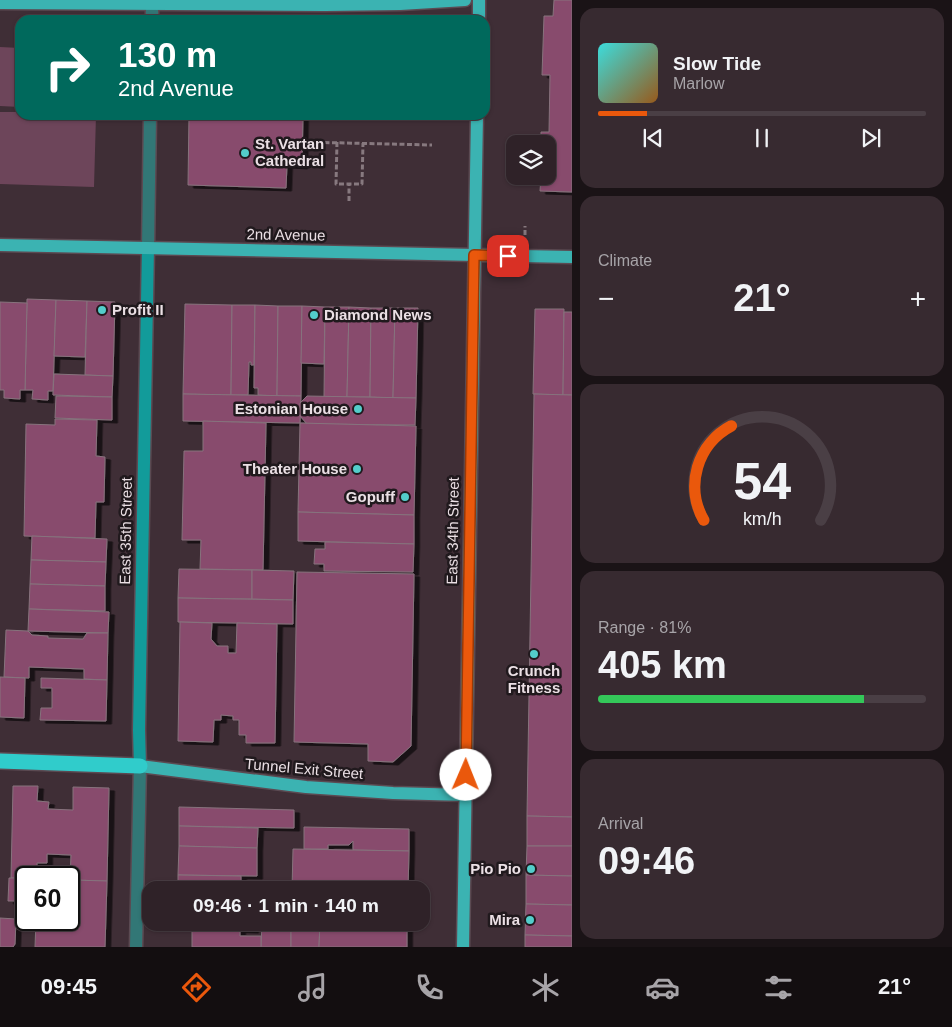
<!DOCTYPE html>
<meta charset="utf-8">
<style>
body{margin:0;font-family:Helvetica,sans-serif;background:#372a30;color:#f1f3f6;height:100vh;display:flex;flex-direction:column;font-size:19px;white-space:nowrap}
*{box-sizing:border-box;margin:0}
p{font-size:16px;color:#a7a4a8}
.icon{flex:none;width:28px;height:28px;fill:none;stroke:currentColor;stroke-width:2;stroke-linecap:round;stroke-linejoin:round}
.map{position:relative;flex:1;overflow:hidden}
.drawer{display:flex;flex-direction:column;gap:8px;padding:8px;background:#1a1316;width:380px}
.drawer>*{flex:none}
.guide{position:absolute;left:15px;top:15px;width:475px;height:105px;border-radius:15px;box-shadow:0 1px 4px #0004,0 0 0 1px #4a3f45;background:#00695c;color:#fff;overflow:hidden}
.fabs{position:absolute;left:506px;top:135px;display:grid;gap:10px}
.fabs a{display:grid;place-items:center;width:50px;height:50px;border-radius:10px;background:#2f2228;box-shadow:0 1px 4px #0004,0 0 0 1px #4a3f45;font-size:25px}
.speed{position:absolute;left:15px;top:866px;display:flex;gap:10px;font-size:25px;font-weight:700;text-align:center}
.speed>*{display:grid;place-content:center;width:65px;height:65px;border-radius:50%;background:#2f2228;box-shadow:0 1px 4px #0004,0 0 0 1px #4a3f45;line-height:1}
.speed .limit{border:2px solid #111;border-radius:8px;background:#fff;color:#111}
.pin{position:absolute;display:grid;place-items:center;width:42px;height:42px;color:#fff;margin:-21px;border-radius:10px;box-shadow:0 2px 8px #0006}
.me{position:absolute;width:55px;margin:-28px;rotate:1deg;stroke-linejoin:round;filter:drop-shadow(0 0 4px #0008)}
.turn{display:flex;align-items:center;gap:18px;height:105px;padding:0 20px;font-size:22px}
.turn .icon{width:65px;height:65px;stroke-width:2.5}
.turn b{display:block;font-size:35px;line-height:42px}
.big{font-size:38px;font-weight:700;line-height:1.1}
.drawer .card{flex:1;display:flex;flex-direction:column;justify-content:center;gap:8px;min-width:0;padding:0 18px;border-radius:15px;background:#372a30}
.drawer .dial{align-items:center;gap:0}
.dial svg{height:130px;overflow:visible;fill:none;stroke:#4a3f45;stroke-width:7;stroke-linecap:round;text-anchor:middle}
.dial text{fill:#f1f3f6;stroke:none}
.song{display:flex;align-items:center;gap:15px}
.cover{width:60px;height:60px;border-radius:8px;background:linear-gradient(135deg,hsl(180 70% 55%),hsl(30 70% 35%))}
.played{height:5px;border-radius:2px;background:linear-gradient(90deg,#ea580c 15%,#4a3f45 15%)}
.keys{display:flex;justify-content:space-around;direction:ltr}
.heat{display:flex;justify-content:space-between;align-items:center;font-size:28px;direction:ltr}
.charge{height:8px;border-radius:4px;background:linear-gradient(90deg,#34c759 81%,#4a3f45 0)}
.trip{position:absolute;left:142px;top:881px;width:288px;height:50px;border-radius:15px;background:#2f2228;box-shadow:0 1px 4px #0004,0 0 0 1px #4a3f45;font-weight:700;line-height:50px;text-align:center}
.tab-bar{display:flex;height:80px;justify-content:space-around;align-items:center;background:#130e10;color:#a7a4a8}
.tab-bar .icon{width:35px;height:35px}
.tab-bar .selected{color:#ea580c}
.tab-bar b{font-size:22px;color:#f1f3f6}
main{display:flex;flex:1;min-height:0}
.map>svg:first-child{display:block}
.pitch{fill:#6d455a}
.building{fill:#884b6d;stroke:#87737d;filter:url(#shadow)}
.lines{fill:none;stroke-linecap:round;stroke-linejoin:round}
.street-casing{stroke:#5b4a52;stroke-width:15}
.secondary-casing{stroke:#5b4a52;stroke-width:15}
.primary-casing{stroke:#5b4a52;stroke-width:15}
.highway-casing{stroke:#5b4a52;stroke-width:18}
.path{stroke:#87797f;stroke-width:3;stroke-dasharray:5 2.5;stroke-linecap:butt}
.street{stroke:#327776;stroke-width:12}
.secondary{stroke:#129b9a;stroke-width:12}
.primary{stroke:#3bb3b2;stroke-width:12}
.highway{stroke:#30cccb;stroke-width:15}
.route-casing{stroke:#983908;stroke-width:12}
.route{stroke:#ea580c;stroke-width:9}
.poi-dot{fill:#53cdcb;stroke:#20191d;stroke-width:2}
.labels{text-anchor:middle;stroke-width:5;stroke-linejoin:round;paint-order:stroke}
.poi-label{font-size:15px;font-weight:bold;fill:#ebe0e5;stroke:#20191d;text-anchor:end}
.street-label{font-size:15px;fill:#ebe0e5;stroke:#20191d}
</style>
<main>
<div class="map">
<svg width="572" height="947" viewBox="0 0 572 947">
<defs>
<filter id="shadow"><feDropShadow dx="5.5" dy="3" stdDeviation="0" flood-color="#0009"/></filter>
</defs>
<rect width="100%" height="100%" fill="#3f2e36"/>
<!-- pitch -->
<g class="pitch">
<path d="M 0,47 L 20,48 L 20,107 L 0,106 Z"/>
<path d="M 0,112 L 20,112 L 20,115 L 96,115 L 94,187 L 0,184 Z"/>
</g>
<!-- building -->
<g class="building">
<path d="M 554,0 L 572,0 L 572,192 L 540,191 L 541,176 L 548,176 L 548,144 L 541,144 L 541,132 L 549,132 L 550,75 L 542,75 L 544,16 L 553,16 Z"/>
<path d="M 189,115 L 303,115 L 302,166 L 287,165 L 286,188 L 188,185 Z"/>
<path d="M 27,299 L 56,300 L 53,391 L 48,391 L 48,400 L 32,399 L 33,390 L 25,390 Z"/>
<path d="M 56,300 L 87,301 L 85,357 L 54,356 Z"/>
<path d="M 87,301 L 115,302 L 113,376 L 85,375 Z"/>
<path d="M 0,302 L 27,303 L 25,390 L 20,390 L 20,399 L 4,398 L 4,390 L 0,390 Z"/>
<path d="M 185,304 L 232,305 L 231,395 L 183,394 Z"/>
<path d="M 232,305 L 255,305 L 254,365 L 251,365 L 251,362 L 249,362 L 248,395 L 231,395 Z"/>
<path d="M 255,305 L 278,306 L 277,396 L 258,395 L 258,388 L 254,388 Z"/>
<path d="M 278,306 L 302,306 L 301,396 L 277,396 Z"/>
<path d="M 302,306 L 325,307 L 324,364 L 301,363 Z"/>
<path d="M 325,307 L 349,307 L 347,397 L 324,397 Z"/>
<path d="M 349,307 L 371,308 L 370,397 L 347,397 Z"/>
<path d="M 371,308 L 395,308 L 393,398 L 370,397 Z"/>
<path d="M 395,308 L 418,308 L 416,398 L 393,398 Z"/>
<path d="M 535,309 L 564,309 L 563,395 L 533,394 Z"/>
<path d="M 564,312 L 572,312 L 572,395 L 563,395 Z"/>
<path d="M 54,374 L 113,376 L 112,397 L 53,395 Z"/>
<path d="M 183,394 L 301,396 L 300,423 L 183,421 Z"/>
<path d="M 534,394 L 572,395 L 572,817 L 527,816 Z"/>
<path d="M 56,396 L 112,397 L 112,420 L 55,418 Z"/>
<path d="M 307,396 L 416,398 L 415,425 L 307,424 L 300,416 L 300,403 Z"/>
<path d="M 55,419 L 97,420 L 96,456 L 105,457 L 104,502 L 96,502 L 95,538 L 24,536 L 26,424 L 55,425 Z"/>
<path d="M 203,421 L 266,423 L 263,570 L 200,569 L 201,540 L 182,540 L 184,451 L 203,451 Z"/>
<path d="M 300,423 L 416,426 L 414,515 L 298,512 Z"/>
<path d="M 298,512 L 414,515 L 414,544 L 298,541 Z"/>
<path d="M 32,536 L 107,539 L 106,562 L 31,560 Z"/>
<path d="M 325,542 L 414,544 L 413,572 L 324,571 L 324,564 L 314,564 L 315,549 L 325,549 Z"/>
<path d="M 31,560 L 106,562 L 105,586 L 30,584 Z"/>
<path d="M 179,569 L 252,570 L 252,599 L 178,598 Z"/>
<path d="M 252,570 L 294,571 L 293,600 L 252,599 Z"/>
<path d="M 297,572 L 414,574 L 411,746 L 393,762 L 368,761 L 368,744 L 294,742 Z"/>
<path d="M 30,584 L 105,586 L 105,611 L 29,609 Z"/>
<path d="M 178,598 L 293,600 L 293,624 L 178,622 Z"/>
<path d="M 29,609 L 109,612 L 108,633 L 28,631 Z"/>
<path d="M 180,622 L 212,623 L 211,639 L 217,646 L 228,646 L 228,653 L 236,653 L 237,623 L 277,624 L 275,743 L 246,743 L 246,735 L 239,735 L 239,720 L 233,720 L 233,716 L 221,715 L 221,720 L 214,720 L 213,742 L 178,741 Z"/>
<path d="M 6,630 L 28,631 L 32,635 L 48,636 L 48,638 L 83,639 L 87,633 L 108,633 L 107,680 L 84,679 L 84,669 L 29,667 L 29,678 L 4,677 Z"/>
<path d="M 0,677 L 25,678 L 24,718 L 0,717 Z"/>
<path d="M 41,678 L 107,680 L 106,721 L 40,720 L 41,708 L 52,708 L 52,688 L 41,688 Z"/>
<path d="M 13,786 L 38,786 L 37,801 L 49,802 L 48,809 L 73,810 L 73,787 L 109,788 L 107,881 L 70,880 L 71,855 L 47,854 L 47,863 L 37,863 L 37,878 L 11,878 Z"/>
<path d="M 179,807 L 294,810 L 294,828 L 179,826 Z"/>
<path d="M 527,816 L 572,817 L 572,846 L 527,846 Z"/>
<path d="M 179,826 L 258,828 L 257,848 L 179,846 Z"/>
<path d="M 304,827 L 409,829 L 409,851 L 353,850 L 353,841 L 349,845 L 328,845 L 328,849 L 304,849 Z"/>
<path d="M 179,846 L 257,848 L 257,876 L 178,875 Z"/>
<path d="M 527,846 L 572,846 L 572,876 L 526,875 Z"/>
<path d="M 293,849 L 409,851 L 408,890 L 292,890 Z"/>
<path d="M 178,875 L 241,876 L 241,890 L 178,890 Z"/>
<path d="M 526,875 L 572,876 L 572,905 L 526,904 Z"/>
<path d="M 9,878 L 26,878 L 26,901 L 8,901 Z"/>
<path d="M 73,880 L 107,881 L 105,947 L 35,947 L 36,920 L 69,920 L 69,897 L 72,897 Z"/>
<path d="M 526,904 L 572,905 L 572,936 L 525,935 Z"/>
<path d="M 0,918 L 16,919 L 15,944 L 13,947 L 0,947 Z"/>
<path d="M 175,922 L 253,922 L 253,930 L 175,928 Z"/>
<path d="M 262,922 L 291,922 L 291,947 L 261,947 Z"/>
<path d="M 291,922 L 320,922 L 319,947 L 291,947 Z"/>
<path d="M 320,922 L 407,922 L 407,947 L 319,947 Z"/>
<path d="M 192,929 L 240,929 L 240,936 L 261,936 L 261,947 L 192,947 Z"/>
<path d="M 525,935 L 572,936 L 572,947 L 525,947 Z"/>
</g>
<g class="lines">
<defs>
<g id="street">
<path d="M 152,20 L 152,0"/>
<path d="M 148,248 L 150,115"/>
<path d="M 136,947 L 140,766"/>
</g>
<path id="secondary" d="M 140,766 L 139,730 L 148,248"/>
<g id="primary">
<path d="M 0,3 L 325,5 L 400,4 L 465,0"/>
<path d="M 479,20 L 479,0"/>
<path d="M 0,245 L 572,257"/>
<path d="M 140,766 L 306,787 L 393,793 L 465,795"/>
<path d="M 463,947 L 477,115"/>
</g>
<path id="highway" d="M 0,761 L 140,766"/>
</defs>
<!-- street casing -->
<use href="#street" class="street-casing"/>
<!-- secondary casing -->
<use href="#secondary" class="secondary-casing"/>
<!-- primary casing -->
<use href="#primary" class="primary-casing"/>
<!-- highway casing -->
<use href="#highway" class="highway-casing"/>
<!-- path -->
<g class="path">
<path d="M 302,142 L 432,145"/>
<path d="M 337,142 L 336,184 L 362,184 L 363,143"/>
<path d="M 349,201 L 349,184"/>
<path d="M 525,235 L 525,226"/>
</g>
<!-- street -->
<use href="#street" class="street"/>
<!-- secondary -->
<use href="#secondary" class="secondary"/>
<!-- primary -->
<use href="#primary" class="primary"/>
<!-- highway -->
<use href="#highway" class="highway"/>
</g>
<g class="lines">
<defs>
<path id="route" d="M 466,775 L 474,255 L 508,256"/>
</defs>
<!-- route casing -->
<use href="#route" class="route-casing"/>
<!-- route -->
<use href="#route" class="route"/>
</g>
<!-- markers -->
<g class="poi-dot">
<circle cx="245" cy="153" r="5"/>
<circle cx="102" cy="310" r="5"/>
<circle cx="314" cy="315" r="5"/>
<circle cx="358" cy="409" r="5"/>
<circle cx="357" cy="469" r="5"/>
<circle cx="405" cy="497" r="5"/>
<circle cx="534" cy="654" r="5"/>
<circle cx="531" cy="869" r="5"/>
<circle cx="530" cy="920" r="5"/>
</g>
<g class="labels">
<!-- poi labels -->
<g class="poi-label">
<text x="255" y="149" text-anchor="start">St. Vartan<tspan x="255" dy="17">Cathedral</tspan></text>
<text x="112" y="315" text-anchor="start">Profit II</text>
<text x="324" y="320" text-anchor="start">Diamond News</text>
<text x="348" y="414">Estonian House</text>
<text x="347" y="474">Theater House</text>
<text x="395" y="502">Gopuff</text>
<text x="534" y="676" text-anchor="middle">Crunch<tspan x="534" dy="17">Fitness</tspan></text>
<text x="521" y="874">Pio Pio</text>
<text x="520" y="925">Mira</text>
</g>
<!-- street labels -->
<g class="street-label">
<text transform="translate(286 235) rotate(1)" y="5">2nd Avenue</text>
<text transform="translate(126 531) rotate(-89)" y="5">East 35th Street</text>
<text transform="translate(453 531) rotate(-89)" y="5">East 34th Street</text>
<text transform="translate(304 769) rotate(5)" y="5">Tunnel Exit Street</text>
</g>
</g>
</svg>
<div class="fabs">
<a><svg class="icon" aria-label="layers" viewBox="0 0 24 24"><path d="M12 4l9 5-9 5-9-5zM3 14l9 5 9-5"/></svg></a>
</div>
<div class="speed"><div class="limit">60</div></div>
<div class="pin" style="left:508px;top:256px;background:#d93025"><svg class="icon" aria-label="arrive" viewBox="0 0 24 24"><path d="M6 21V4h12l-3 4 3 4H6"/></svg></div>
<svg class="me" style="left:466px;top:775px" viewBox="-20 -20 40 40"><circle r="19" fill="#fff"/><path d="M0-13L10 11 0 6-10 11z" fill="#ea580c"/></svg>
<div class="trip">09:46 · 1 min · 140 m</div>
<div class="guide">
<div class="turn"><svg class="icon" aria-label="right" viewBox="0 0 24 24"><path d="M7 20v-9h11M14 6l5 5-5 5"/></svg><div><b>130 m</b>2nd Avenue</div></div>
</div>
</div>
<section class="drawer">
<div class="card">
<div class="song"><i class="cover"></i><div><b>Slow Tide</b><p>Marlow</p></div></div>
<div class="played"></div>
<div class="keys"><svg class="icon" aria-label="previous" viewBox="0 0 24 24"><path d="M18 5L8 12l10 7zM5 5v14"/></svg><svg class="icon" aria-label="pause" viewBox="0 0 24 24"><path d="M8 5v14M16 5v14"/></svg><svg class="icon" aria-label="next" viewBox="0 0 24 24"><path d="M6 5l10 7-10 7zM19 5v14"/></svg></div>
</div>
<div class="card"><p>Climate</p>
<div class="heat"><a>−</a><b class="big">21°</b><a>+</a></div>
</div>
<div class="card dial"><svg viewBox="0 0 100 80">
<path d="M14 69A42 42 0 1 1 86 69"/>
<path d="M14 69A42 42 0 0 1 31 11" stroke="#ea580c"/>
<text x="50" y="56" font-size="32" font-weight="700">54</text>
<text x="50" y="72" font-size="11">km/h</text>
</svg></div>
<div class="card"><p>Range · 81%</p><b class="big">405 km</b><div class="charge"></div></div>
<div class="card"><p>Arrival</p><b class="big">09:46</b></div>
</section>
</main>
<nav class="tab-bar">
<b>09:45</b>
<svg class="icon selected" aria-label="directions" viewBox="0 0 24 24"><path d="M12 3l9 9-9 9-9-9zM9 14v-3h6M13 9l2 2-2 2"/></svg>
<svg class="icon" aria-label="music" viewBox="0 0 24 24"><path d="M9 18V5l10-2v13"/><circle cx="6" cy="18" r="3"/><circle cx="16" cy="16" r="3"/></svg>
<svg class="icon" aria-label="phone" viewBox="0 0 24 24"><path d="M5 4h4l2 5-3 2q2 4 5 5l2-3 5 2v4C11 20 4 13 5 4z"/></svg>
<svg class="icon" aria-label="climate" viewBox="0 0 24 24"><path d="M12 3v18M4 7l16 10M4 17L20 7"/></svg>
<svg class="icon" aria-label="car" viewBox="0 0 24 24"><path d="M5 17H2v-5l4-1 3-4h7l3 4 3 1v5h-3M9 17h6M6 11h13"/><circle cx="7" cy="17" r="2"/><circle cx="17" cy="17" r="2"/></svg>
<svg class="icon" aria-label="filters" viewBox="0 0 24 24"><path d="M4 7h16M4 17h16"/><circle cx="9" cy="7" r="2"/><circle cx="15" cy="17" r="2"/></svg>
<b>21°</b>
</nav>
